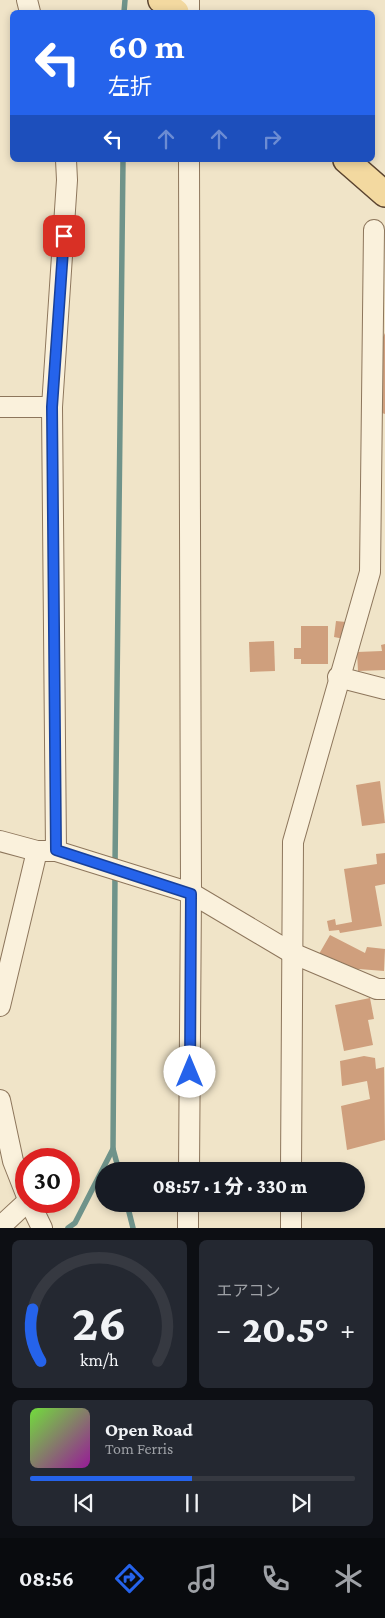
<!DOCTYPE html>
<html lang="ja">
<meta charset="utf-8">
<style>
body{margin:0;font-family:"Crimson Pro","Noto Sans JP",serif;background:#242831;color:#f1f3f6;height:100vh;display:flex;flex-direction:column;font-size:19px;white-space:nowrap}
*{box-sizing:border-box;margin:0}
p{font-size:16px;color:#9ea1a6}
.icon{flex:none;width:28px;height:28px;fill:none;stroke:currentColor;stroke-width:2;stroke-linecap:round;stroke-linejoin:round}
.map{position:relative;height:1228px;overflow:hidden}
.side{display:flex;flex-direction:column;gap:12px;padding:12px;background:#0d0f14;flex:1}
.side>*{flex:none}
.hud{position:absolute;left:10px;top:10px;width:365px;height:152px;border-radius:8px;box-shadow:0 2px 8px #0003;background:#2563eb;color:#fff;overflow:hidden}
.speed{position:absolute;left:15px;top:1148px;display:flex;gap:10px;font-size:25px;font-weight:700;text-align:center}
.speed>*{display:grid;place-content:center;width:65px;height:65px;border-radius:50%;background:#171b24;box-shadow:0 2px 8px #0003;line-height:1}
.speed .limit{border:8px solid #d22;background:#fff;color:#111}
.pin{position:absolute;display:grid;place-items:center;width:42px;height:42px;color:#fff;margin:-21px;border-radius:10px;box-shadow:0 2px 8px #0006}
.me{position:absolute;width:55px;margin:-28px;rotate:0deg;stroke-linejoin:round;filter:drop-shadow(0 0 4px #0008)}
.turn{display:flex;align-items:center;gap:18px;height:105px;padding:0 15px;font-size:22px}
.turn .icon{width:65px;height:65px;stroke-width:2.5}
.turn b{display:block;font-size:35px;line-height:42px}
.lanes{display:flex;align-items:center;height:48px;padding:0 15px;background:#0003;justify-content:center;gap:25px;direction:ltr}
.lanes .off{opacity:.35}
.big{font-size:38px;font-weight:800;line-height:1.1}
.side .card{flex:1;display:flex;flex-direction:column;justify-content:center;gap:8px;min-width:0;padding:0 18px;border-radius:8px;background:#242831}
.side .dial{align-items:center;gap:0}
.dial svg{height:130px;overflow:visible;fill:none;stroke:#363941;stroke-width:7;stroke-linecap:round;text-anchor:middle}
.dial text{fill:#f1f3f6;stroke:none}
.song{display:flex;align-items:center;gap:15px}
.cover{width:60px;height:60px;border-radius:8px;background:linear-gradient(135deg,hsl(100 70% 55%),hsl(300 70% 35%))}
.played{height:5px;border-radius:2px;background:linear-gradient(90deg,#2563eb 50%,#363941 50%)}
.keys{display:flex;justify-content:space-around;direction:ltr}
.heat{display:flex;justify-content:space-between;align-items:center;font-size:28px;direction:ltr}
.side .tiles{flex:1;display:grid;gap:12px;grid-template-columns:1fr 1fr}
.card:last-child{grid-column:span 2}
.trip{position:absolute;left:95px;top:1162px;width:270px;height:50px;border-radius:25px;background:#171b24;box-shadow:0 2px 8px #0003;font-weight:800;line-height:50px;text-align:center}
.dock{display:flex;height:80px;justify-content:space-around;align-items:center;background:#090b0e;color:#9ea1a6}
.dock .icon{width:35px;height:35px}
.dock .active{color:#2563eb}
.dock b{font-size:22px;color:#f1f3f6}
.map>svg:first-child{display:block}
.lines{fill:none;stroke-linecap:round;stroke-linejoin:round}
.stream{stroke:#6f938a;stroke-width:5.5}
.building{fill:#cf9f7d}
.minor-casing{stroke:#8d765c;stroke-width:22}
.major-casing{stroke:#5b4430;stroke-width:28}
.minor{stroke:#faf1dc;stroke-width:20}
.major{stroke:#f3d9a0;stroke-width:25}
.route-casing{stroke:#184099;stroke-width:12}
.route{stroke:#2563eb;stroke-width:9}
</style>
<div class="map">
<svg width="385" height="1228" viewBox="0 0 385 1228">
<rect width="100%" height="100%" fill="#f0e4c8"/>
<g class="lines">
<!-- stream -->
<g class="stream">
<path d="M 124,12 L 125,0"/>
<path d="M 115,865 L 123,160"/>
<path d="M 115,874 L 113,1149 L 119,1171"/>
<path d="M 127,1204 L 133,1228"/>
<path d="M 68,1228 L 75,1223 L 113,1149"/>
</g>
</g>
<!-- building -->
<g class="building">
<path d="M 385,333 L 385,414 L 382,413 L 382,339 Z"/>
<path d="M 336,621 L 346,622 L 344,639 L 334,637 Z"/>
<path d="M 301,626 L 328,626 L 328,664 L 301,664 L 301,659 L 294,659 L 294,648 L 301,648 Z"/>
<path d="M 274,641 L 275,671 L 250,672 L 249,642 Z"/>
<path d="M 385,644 L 385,670 L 358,671 L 357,652 L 382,651 L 381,645 Z"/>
<path d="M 380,781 L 385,823 L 362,826 L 356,785 Z"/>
<path d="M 385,853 L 385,884 L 375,886 L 382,926 L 340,933 L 339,930 L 329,931 L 327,921 L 335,919 L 336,925 L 352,922 L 344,869 L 377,864 L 376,854 Z"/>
<path d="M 330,935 L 365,953 L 367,947 L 385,949 L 384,971 L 346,968 L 319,954 Z"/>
<path d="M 370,998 L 374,1019 L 368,1020 L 373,1045 L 344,1051 L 335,1005 Z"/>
<path d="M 364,1056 L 375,1058 L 376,1069 L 384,1067 L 385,1140 L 347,1150 L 341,1106 L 370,1099 L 367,1081 L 342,1086 L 340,1061 Z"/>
</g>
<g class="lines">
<defs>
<g id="minor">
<path d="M 27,0 L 30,12"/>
<path d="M 189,12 L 189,0"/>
<path d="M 0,407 L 52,407"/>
<path d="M 338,677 L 385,689"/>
<path d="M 0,841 L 37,851 L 56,851 L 191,893 L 292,953 L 377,989 L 385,989"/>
<path d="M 56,851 L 52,407 L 67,180 L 66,160"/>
<path d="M 0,1006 L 37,851"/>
<path d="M 0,1100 L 13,1161 L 26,1194"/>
<path d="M 189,1171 L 191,893 L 189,160"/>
<path d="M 291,1171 L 293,842 L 370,572 L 374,230"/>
<path d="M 29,1201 L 42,1228"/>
<path d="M 0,1227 L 28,1201"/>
<path d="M 188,1228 L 188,1204"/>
<path d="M 291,1228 L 291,1204"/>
</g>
<g id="major">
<path d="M 161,0 L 176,12"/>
<path d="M 346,160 L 385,194"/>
</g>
</defs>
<!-- minor casing -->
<use href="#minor" class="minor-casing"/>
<!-- major casing -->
<use href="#major" class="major-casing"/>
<!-- minor -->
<use href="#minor" class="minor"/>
<!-- major -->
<use href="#major" class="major"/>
</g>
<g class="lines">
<defs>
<path id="route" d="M 64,236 L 52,407 L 56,850 L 191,894 L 190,1072"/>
</defs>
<!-- route casing -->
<use href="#route" class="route-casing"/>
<!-- route -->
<use href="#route" class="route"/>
</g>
</svg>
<div class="speed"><div class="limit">30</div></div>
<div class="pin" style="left:64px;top:236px;background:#d93025"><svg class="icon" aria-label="arrive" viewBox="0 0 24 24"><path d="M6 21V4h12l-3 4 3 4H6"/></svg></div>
<svg class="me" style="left:190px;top:1072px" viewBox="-20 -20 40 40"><circle r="19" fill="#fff"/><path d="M0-13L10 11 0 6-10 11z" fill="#2563eb"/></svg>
<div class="trip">08:57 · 1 分 · 330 m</div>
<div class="hud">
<div class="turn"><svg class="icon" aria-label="left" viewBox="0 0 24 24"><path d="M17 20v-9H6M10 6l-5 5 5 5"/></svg><div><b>60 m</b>左折</div></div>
<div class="lanes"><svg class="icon" aria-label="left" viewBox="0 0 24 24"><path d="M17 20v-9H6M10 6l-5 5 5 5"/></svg><svg class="icon off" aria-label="ahead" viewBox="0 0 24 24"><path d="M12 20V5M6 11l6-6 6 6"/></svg><svg class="icon off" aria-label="ahead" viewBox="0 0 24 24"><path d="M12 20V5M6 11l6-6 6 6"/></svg><svg class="icon off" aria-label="right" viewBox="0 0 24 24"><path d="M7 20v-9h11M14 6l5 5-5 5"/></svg></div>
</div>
</div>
<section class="side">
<div class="tiles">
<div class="card dial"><svg viewBox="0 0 100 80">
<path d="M14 69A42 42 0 1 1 86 69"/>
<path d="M14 69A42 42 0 0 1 9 37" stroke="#2563eb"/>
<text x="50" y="56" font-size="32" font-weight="700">26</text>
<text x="50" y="72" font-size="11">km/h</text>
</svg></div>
<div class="card"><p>エアコン</p>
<div class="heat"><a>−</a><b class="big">20.5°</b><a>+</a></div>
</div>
<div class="card">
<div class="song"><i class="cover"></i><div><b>Open Road</b><p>Tom Ferris</p></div></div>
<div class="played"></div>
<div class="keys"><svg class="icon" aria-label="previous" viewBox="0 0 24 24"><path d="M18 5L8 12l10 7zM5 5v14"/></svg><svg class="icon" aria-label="pause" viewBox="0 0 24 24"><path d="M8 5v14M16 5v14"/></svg><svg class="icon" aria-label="next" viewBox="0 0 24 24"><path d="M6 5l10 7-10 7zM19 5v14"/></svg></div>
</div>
</div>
</section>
<nav class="dock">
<b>08:56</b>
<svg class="icon active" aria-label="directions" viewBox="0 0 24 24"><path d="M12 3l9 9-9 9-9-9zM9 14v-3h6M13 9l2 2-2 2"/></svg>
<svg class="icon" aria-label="music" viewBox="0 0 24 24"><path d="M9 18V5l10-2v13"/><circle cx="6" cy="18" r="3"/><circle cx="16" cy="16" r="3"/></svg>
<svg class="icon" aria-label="phone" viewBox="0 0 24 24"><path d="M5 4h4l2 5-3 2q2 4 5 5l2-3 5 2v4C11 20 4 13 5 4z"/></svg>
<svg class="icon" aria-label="climate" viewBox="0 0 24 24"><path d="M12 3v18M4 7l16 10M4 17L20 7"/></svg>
</nav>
